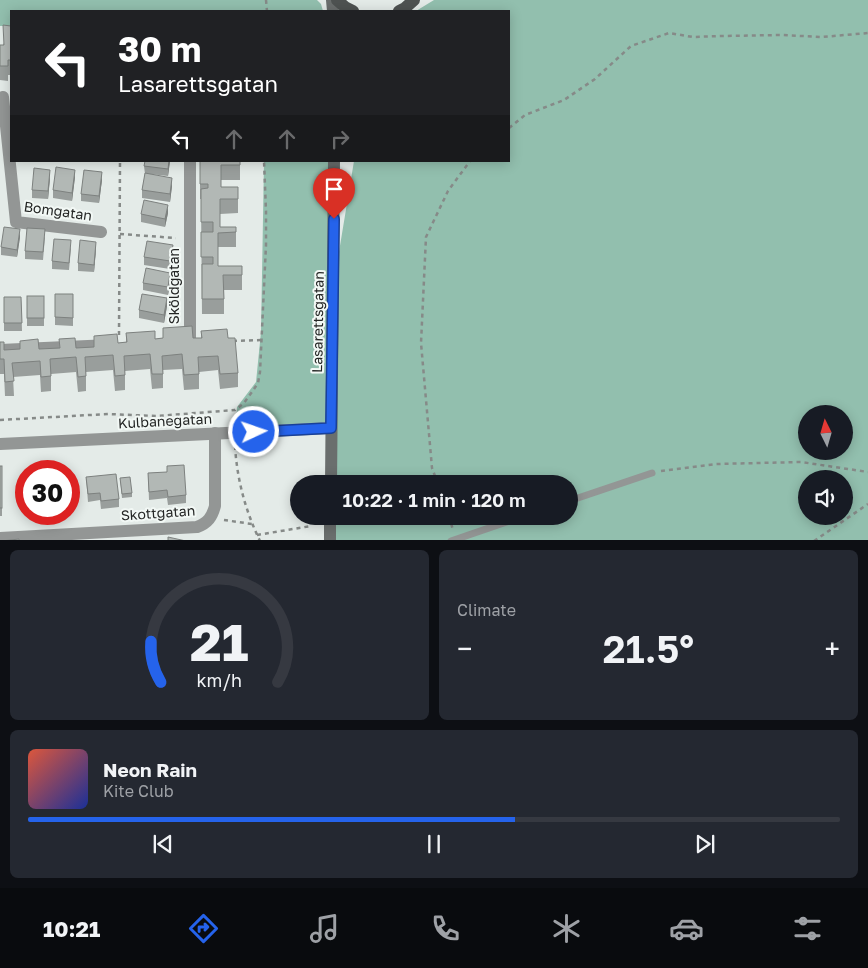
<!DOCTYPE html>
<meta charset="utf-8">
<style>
body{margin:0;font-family:"Golos Text",sans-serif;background:#242831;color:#f1f3f6;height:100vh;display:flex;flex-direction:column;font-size:19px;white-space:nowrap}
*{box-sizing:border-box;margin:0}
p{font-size:16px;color:#9ea1a6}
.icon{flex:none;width:28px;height:28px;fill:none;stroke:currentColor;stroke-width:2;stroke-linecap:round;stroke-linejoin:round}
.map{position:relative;height:540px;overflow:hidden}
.panel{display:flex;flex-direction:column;gap:10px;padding:10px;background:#0d0f14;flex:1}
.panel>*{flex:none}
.hud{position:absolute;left:10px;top:10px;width:500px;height:152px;border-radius:0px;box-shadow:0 2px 12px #0003;background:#202124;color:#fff;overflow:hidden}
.needle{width:32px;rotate:355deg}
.tools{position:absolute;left:798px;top:405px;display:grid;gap:10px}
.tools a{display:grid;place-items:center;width:55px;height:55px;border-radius:50%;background:#171b24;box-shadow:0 2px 12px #0003;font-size:25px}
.speed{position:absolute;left:15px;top:460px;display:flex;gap:10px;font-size:25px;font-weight:700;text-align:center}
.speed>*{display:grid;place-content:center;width:65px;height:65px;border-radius:50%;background:#171b24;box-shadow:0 2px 12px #0003;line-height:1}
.speed .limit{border:8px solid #d22;background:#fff;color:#111}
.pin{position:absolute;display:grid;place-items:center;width:42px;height:42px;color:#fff;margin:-51px -21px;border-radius:50% 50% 50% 0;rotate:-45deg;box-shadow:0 0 5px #0007}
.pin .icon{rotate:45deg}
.me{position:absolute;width:55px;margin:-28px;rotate:87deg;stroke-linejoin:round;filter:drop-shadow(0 0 4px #0008)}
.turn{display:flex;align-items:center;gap:18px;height:105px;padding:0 25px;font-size:22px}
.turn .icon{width:65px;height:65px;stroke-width:2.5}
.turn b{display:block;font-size:35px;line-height:42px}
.lanes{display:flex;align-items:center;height:48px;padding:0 25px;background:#0003;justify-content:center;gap:25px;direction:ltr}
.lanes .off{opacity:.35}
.big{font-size:38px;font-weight:600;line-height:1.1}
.panel .widget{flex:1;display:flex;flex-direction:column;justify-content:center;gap:8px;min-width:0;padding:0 18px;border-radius:8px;background:#242831}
.panel .dial{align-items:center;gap:0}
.dial svg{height:130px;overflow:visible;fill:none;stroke:#363941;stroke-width:7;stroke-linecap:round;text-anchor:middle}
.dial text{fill:#f1f3f6;stroke:none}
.song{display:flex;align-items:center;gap:15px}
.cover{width:60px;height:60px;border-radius:8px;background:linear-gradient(135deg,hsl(10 70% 55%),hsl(230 70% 35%))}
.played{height:5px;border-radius:2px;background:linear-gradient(90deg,#2563eb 60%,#363941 60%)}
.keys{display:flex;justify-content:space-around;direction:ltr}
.heat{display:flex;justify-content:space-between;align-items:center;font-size:28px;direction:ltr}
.panel .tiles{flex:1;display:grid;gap:10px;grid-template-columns:1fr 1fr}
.widget:last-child{grid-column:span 2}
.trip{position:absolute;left:290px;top:475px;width:288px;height:50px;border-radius:25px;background:#171b24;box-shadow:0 2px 12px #0003;font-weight:600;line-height:50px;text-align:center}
.tab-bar{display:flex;height:80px;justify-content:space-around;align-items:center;background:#090b0e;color:#9ea1a6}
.tab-bar .icon{width:35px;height:35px}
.tab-bar .on{color:#2563eb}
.tab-bar b{font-size:22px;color:#f1f3f6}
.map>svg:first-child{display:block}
.forest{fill:#92bfae;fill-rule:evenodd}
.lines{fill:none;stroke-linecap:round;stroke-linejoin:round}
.path{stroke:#868a88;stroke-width:2.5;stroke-dasharray:4 4;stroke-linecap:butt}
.lane{stroke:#939695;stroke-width:7}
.street{stroke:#939695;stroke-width:12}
.secondary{stroke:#6a6e6d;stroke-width:12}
.primary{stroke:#4e5251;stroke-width:12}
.wall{fill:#999e9c}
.shaded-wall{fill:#7d817f}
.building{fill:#b2b8b5;stroke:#7d817f}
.route-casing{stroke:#184099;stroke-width:12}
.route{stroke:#2563eb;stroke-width:9}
.labels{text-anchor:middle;stroke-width:4;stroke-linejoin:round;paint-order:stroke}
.street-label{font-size:14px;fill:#242625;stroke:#f2f8f5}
</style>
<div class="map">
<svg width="868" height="541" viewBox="0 0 868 541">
<rect width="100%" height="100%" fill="#e4ebe8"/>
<!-- forest -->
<g class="forest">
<path d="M 0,0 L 317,0 L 321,4 L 323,11 L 11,11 L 11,26 L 0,26 Z"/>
<path d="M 434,0 L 868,0 L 868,540 L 329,540 L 330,516 L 569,516 L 569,484 L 330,484 L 330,428 L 236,424 L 237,407 L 256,382 L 261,332 L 264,161 L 328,161 L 334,282 L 354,161 L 509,161 L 509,11 L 416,11 ZM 806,414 L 844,414 L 844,451 L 806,451 ZM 806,479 L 844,479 L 844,516 L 806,516 Z"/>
</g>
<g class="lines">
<!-- path -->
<g class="path">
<path d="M 266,0 L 267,11"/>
<path d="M 509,128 L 525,115 L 564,100 L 595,79 L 631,46 L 669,33 L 693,37 L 721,36 L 782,35 L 822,37 L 868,33"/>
<path d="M 120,234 L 176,238"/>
<path d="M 119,335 L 120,161"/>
<path d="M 233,341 L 261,340"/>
<path d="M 0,420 L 108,414 L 157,416 L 235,410 L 244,403 L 252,392 L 258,383 L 260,372 L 266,245 L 266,211 L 264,161"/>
<path d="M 235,446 C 237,479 245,510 260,541"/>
<path d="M 661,471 L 716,464 L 801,462 L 868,472"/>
<path d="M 438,484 L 432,468 L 421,343 L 426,237 L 448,191 L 470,161"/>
<path d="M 449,516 L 453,530"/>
<path d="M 224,520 L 252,524"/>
<path d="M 257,535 L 311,526"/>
<path d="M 814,541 L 868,504"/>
</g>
<!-- lane -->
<g class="lane">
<path d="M 569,501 L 652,473"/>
<path d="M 451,541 L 524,516"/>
</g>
<!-- street -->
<g class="street">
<path d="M 3,97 L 16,222 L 101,232"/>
<path d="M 187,340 L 190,340 L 190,161"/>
<path d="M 0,350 L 110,345"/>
<path d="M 0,444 L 331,428"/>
<path d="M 0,538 L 197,527 C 208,523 212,517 215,506 L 215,433"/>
</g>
<!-- secondary -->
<g class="secondary">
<path d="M 332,0 L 333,11"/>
<path d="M 331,484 L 334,161"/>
<path d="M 330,541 L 330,516"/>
</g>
<!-- primary -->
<g class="primary">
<path d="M 337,0 L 345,7 L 353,11"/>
<path d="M 399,11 L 405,8 L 414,0"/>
</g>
</g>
<!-- wall -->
<g class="wall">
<path d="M 11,26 L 11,75 L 8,75 L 8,81 L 0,80 L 0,45 L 3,45 Z"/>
<path d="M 170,161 L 168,176 L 150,174 L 172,186 L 170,202 L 142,198 L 142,190 L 145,174 L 144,166 Z"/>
<path d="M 200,161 L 240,161 L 240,180 L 221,180 L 221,187 L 238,187 L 238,213 L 220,214 L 220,227 L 236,227 L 236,247 L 218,247 L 218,266 L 242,266 L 242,290 L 224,290 L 224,314 L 202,314 L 201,199 L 200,199 Z"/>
<path d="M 75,177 L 72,201 L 53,198 L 53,190 Z"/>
<path d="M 50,178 L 48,199 L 32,198 L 32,190 Z"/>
<path d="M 102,180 L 99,203 L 81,201 L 81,194 Z"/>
<path d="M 168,213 L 165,227 L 141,222 L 141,214 Z"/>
<path d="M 20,237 L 17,257 L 1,255 L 1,247 Z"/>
<path d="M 45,237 L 43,260 L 25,259 L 25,251 Z"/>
<path d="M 71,248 L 69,270 L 52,269 L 52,261 Z"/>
<path d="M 96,249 L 94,272 L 78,271 L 78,263 Z"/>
<path d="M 173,253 L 170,269 L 144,265 L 144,257 Z"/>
<path d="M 170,281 L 168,295 L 143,290 L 143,283 Z"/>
<path d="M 55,294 L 73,294 L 73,326 L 55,325 Z"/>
<rect x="27" y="296" width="17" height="30"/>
<path d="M 4,297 L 21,297 L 22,331 L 4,331 Z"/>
<path d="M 167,306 L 164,323 L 139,318 L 139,310 Z"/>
<path d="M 163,328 L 193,338 L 201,338 L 201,331 L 228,338 L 238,373 L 238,387 L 220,389 L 218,370 L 199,372 L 199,389 L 184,390 L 182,369 L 163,370 L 163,388 L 152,389 L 150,369 L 125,371 L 125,390 L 115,391 L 113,370 L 86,372 L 86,391 L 78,392 L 76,372 L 51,374 L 51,391 L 41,392 L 40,375 L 13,377 L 14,396 L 5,396 L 4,374 L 0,374 L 0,342 L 4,350 L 20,349 L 20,341 L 39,349 L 59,348 L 59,339 L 76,348 L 94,347 L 94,336 L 118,343 L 126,342 L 126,333 L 155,339 L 163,338 Z"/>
<rect x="0" y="466" width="2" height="50"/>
<path d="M 148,473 L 186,495 L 186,503 L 168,505 L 167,498 L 149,500 Z"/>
<path d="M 86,477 L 119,499 L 119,507 L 101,509 L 100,500 L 88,502 Z"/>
<path d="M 120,478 L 132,493 L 132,497 L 122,498 Z"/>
</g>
<!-- shaded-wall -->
<g class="shaded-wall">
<path d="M 169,161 L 170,161 L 168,176 L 168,169 Z"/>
<path d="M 50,170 L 50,178 L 48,199 L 48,191 Z"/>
<path d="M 75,170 L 75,177 L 72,201 L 72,193 Z"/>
<path d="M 102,172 L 102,180 L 99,203 L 99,196 Z"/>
<path d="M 172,178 L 172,186 L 170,202 L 170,194 Z"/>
<path d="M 168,205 L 168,213 L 165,227 L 165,219 Z"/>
<path d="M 20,229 L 20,237 L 17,257 L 17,250 Z"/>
<path d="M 96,242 L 96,249 L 94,272 L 94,265 Z"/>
<path d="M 173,245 L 173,253 L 170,269 L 170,261 Z"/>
<path d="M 170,273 L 170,281 L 168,295 L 168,287 Z"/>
<path d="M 167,298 L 167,306 L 164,323 L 164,315 Z"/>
</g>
<!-- building -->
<g class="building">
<path d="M 3,25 L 11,26 L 11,60 L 8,60 L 8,66 L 0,66 L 0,45 L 4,45 Z"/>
<path d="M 145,161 L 169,161 L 168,169 L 144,166 Z"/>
<path d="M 200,161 L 240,161 L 240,165 L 221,165 L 221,187 L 238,187 L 238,199 L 220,199 L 220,227 L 236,227 L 236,232 L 218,233 L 218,266 L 242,266 L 242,275 L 223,275 L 224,299 L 202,299 L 202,264 L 213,264 L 213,257 L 201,257 L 201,232 L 213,232 L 213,222 L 201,222 L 201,189 L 208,188 L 208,184 L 200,184 Z"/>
<path d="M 56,167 L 75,170 L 72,193 L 53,190 Z"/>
<path d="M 34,168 L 50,170 L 48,191 L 32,190 Z"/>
<path d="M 84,170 L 102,172 L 99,196 L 81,194 Z"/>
<path d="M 145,173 L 172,178 L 170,194 L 142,190 Z"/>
<path d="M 144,200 L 168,205 L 165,219 L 141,214 Z"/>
<path d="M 4,227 L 20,229 L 17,250 L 1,247 Z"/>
<path d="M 27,228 L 45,229 L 43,252 L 25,251 Z"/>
<path d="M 54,239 L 71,240 L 69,263 L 52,261 Z"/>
<path d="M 80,240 L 96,242 L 94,265 L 78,263 Z"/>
<path d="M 147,241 L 173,245 L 170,261 L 144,257 Z"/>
<path d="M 146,268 L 170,273 L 168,287 L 143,283 Z"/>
<path d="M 55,294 L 73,294 L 73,318 L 55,317 Z"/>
<path d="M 142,294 L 167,298 L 164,315 L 139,310 Z"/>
<rect x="27" y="296" width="17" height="22"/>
<path d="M 4,297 L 21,297 L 22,323 L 4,323 Z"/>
<path d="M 192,326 L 193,338 L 202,338 L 201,331 L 227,329 L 228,338 L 235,338 L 238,373 L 220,374 L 218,356 L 198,357 L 199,374 L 184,375 L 182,354 L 162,356 L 163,374 L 152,374 L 150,354 L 124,356 L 125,375 L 115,376 L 113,355 L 85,357 L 86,376 L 78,377 L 76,357 L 50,359 L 51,376 L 41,377 L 40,361 L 12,363 L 14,381 L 5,382 L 4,359 L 0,359 L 0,342 L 4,342 L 4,350 L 20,349 L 20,341 L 38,339 L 39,349 L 60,348 L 59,339 L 75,338 L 76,348 L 94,347 L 94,336 L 117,334 L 118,343 L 127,342 L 126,333 L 155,331 L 155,339 L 163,338 L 163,328 Z"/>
<path d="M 184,465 L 186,495 L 168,497 L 167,490 L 149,492 L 148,473 L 167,472 L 167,466 Z"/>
<rect x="0" y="466" width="2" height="42"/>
<path d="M 116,474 L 119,499 L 101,501 L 100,493 L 88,494 L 86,477 Z"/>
<path d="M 130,477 L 132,493 L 122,494 L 120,478 Z"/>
<path d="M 69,482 L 70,497 L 69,497 Z"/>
<path d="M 168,537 L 186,541 L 168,541 Z"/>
<path d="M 19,539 L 19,541 L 2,541 Z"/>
</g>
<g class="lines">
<defs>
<path id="route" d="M 254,432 L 331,428 L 334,219"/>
</defs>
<!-- route casing -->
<use href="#route" class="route-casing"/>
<!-- route -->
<use href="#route" class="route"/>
</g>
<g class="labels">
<!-- street labels -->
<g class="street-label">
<text transform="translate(58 211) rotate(8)" y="5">Bomgatan</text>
<text transform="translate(174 286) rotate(-90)" y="5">Sköldgatan</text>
<text transform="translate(318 322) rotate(-89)" y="5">Lasarettsgatan</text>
<text transform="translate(165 421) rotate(-3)" y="5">Kulbanegatan</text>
<text transform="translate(158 513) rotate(-4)" y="5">Skottgatan</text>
</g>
</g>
</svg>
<div class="tools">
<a><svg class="needle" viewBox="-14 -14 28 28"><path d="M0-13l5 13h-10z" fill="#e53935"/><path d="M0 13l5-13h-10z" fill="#9ea1a6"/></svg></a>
<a><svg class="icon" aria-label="sound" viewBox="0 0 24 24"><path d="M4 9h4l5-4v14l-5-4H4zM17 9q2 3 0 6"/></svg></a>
</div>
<div class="speed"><div class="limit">30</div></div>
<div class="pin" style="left:334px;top:219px;background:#d93025"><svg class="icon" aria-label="arrive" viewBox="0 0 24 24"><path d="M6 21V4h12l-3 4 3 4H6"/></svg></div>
<svg class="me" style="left:254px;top:432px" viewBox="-20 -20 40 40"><circle r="17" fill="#2563eb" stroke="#fff" stroke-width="3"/><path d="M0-11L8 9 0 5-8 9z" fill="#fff"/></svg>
<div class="trip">10:22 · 1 min · 120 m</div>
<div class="hud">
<div class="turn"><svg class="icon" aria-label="left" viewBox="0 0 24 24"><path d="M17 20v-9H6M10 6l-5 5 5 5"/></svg><div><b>30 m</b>Lasarettsgatan</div></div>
<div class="lanes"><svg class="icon" aria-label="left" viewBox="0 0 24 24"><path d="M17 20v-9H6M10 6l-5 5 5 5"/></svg><svg class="icon off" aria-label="ahead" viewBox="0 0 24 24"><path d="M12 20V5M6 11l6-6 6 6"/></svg><svg class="icon off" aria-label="ahead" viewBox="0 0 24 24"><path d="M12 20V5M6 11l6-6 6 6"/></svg><svg class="icon off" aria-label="right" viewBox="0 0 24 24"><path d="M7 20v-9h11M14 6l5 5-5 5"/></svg></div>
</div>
</div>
<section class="panel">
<div class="tiles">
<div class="widget dial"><svg viewBox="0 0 100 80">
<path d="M14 69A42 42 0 1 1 86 69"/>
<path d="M14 69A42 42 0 0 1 8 44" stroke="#2563eb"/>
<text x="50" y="56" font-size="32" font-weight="700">21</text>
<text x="50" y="72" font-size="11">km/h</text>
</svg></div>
<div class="widget"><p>Climate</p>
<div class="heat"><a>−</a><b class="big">21.5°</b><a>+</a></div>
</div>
<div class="widget">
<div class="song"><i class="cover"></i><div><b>Neon Rain</b><p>Kite Club</p></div></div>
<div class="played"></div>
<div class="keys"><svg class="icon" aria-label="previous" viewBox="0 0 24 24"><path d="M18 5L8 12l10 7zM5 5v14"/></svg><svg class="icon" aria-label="pause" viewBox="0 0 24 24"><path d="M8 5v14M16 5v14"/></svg><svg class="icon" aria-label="next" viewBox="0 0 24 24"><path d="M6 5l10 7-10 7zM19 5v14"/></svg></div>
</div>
</div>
</section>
<nav class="tab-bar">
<b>10:21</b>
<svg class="icon on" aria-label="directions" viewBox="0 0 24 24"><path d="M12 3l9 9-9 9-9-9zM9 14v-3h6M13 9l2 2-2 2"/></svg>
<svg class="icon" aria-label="music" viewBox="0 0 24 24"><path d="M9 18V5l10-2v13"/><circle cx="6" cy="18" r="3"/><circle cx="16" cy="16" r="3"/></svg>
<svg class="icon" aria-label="phone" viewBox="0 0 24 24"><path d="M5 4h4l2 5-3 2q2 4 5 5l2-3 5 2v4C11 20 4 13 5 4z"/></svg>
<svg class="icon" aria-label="climate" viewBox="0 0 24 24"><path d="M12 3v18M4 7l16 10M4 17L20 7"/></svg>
<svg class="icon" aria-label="car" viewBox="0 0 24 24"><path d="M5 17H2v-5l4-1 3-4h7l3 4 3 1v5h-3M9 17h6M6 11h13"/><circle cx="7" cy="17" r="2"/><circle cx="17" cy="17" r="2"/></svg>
<svg class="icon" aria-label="filters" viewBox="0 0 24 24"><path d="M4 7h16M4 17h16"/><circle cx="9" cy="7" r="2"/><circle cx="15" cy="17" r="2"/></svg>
</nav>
